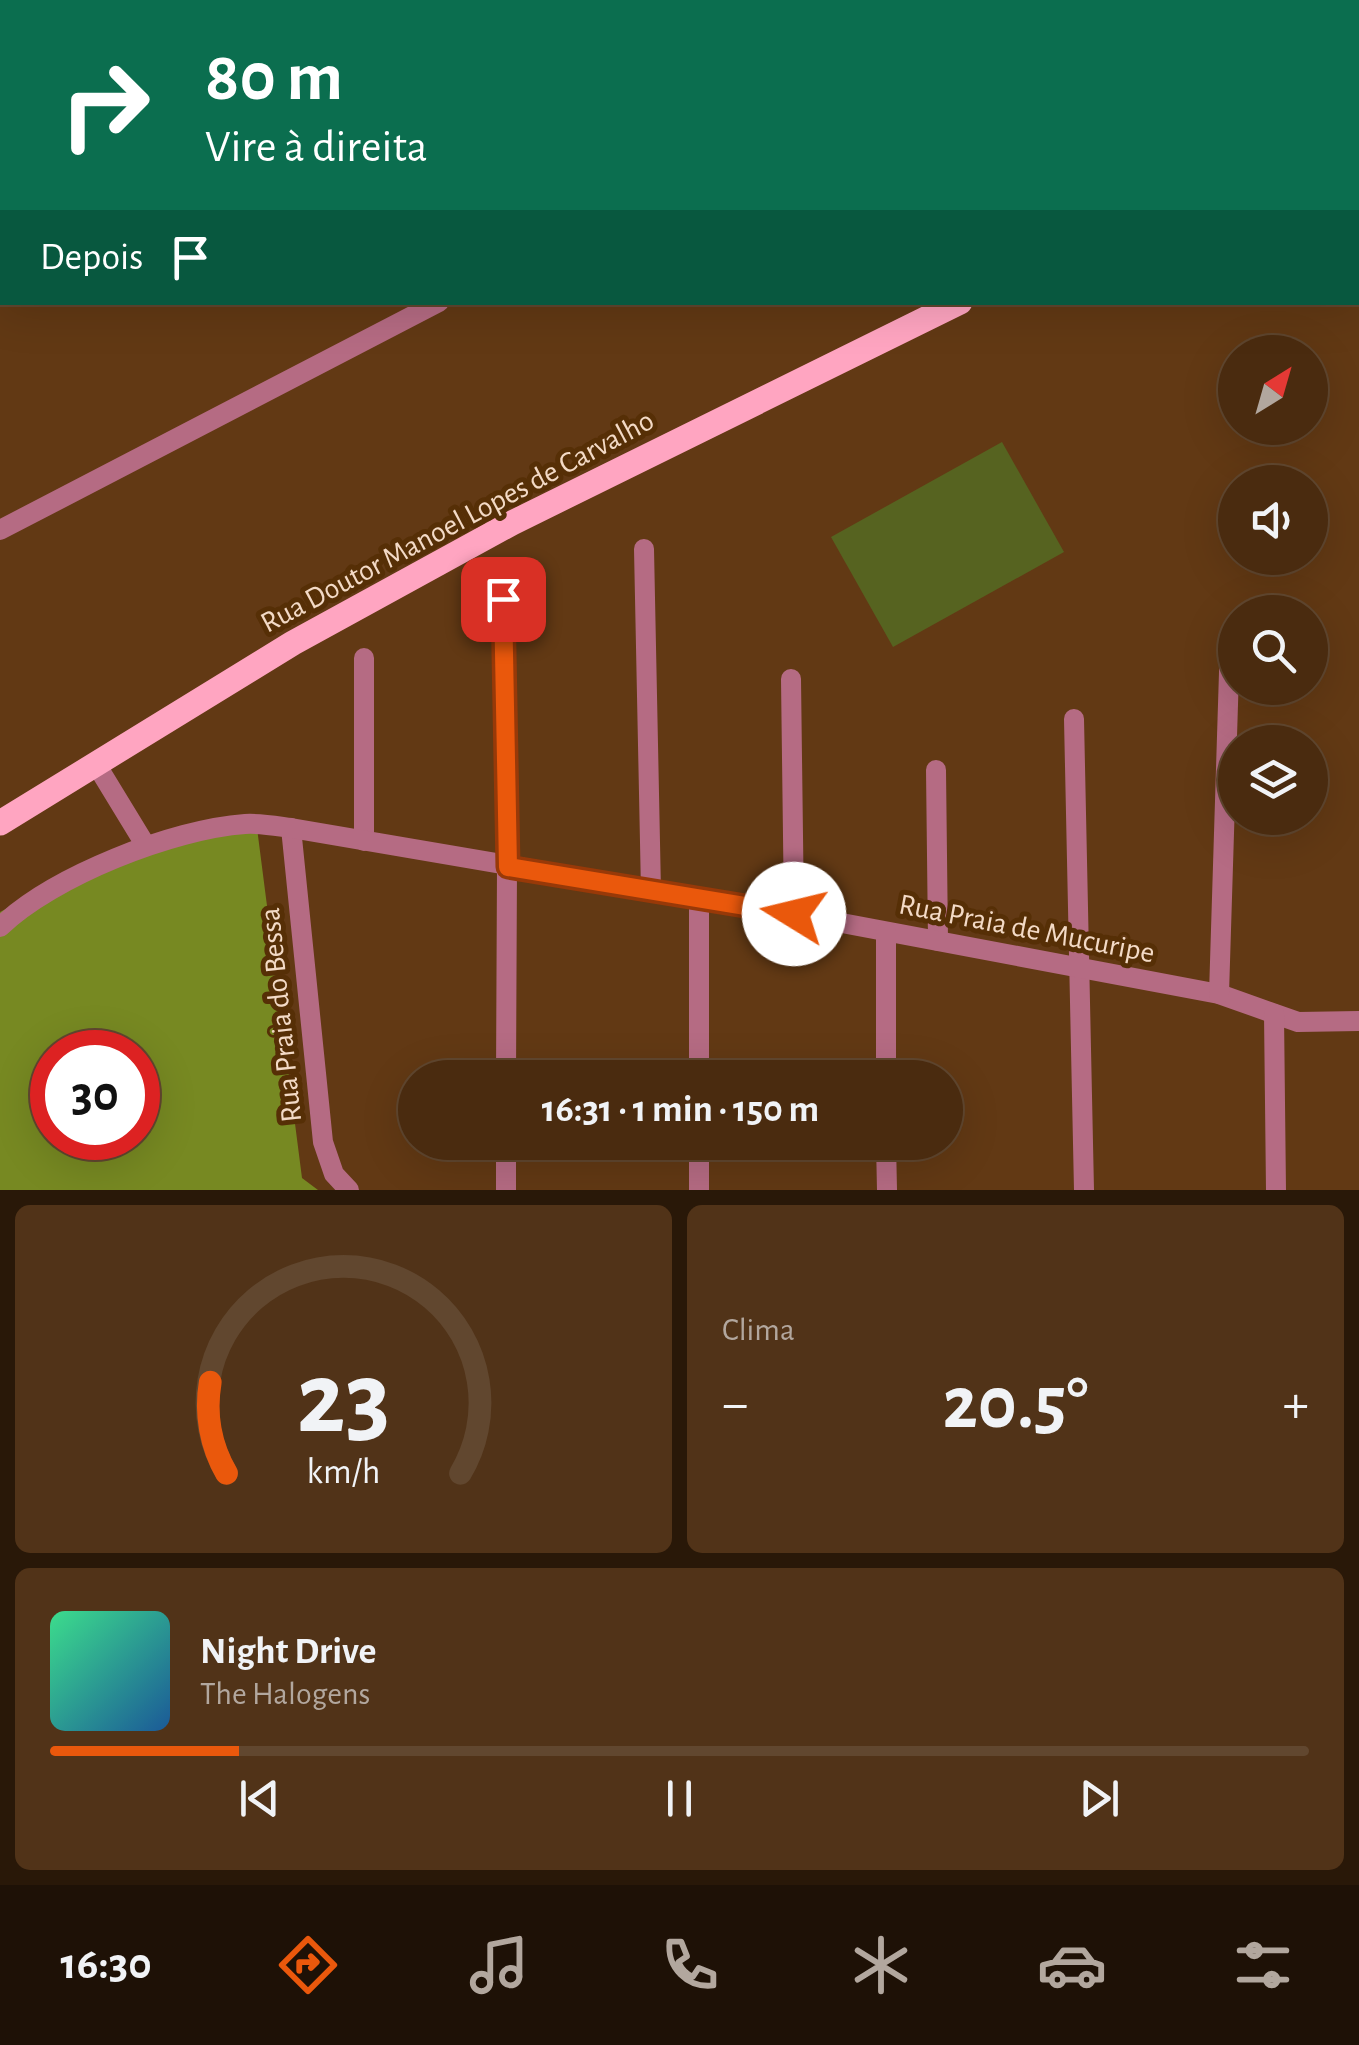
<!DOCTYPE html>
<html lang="pt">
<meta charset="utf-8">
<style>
body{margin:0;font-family:"Alegreya Sans",sans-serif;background:#513318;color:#f1f3f6;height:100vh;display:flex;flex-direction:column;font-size:38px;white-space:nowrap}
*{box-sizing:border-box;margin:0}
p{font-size:32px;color:#b2a79e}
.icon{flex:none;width:55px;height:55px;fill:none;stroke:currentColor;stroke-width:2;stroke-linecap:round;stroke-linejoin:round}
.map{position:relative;height:1190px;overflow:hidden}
.details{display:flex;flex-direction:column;gap:15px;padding:15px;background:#291808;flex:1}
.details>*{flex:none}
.hud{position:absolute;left:0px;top:0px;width:1360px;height:305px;box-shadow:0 10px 40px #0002,0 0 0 2px #61472f;background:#0b6e4f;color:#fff;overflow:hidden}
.needle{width:65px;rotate:37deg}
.buttons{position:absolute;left:1218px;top:335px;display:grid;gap:20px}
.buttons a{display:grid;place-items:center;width:110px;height:110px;border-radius:50%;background:#4a2b0f;box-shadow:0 10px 40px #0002,0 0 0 2px #61472f;font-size:50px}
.speed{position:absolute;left:30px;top:1030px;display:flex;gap:20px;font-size:50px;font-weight:700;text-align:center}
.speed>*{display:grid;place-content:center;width:130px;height:130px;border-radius:50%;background:#4a2b0f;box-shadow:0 10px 40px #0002,0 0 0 2px #61472f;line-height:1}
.speed .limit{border:15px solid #d22;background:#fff;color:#111}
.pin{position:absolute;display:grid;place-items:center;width:85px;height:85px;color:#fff;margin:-42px;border-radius:20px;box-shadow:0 5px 15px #0006}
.me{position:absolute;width:110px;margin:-55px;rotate:279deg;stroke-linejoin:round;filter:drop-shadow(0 0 8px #0008)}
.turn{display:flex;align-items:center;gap:35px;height:210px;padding:0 40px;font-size:45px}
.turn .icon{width:130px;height:130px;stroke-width:2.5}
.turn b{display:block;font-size:70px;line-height:85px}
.then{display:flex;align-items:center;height:95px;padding:0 40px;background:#0003;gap:20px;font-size:38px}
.big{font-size:75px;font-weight:700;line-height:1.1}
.details .card{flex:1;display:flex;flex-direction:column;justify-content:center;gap:15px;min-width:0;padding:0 35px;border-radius:15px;background:#513318}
.details .dial{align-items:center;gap:0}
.dial svg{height:260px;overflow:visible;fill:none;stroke:#61472f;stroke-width:7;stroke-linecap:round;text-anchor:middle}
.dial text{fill:#f1f3f6;stroke:none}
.song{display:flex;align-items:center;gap:30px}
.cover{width:120px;height:120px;border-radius:15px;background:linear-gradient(135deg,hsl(150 70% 55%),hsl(210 70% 35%))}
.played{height:10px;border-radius:5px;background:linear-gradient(90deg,#ea580c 15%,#61472f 15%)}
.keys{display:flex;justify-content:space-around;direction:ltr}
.heat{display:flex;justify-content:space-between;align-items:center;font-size:55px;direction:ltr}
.details .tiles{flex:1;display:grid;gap:15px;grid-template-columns:1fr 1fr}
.card:last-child{grid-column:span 2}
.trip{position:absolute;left:398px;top:1060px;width:565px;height:100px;border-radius:50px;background:#4a2b0f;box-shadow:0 10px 40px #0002,0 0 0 2px #61472f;font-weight:700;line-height:100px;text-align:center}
.tab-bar{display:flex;height:160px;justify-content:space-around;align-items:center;background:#1e1106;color:#b2a79e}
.tab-bar .icon{width:70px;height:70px}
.tab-bar .active{color:#ea580c}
.tab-bar b{font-size:45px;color:#f1f3f6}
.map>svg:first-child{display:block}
.green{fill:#566320}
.forest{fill:#778922;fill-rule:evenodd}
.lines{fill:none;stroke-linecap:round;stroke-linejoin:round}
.street{stroke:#b56b83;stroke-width:20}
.primary{stroke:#ffa5c1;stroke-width:25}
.route-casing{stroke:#983908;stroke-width:25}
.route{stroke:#ea580c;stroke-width:18}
.labels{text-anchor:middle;stroke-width:10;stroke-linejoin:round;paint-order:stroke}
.street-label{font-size:30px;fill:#f3dac6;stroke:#562f06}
</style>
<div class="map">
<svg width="1359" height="1190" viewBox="0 0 1359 1190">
<rect width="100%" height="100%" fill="#623914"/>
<!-- green -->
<path class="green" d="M 1002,442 L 1064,552 L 893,647 L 831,537 Z"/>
<!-- forest -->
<path class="forest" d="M 257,828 L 302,1178 L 318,1190 L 0,1190 L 0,912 L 125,847 ZM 52,1052 L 138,1052 L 138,1138 L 52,1138 Z"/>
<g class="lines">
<!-- street -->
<g class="street">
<path d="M 1114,0 L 1117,2"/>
<path d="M 1320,0 L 1321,2"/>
<path d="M 68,2 L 72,0"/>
<path d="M 553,2 L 558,0"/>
<path d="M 1018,2 L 1023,0"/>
<path d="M 1358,167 L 1359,173"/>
<path d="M 0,289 L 2,287"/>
<path d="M 0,530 L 439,302"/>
<path d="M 644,549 L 651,891"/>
<path d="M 503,599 L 507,867 L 506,1078"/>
<path d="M 791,679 L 794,914"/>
<path d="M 1074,719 L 1084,1190"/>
<path d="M 96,764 L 146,846"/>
<path d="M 936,770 L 938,941"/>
<path d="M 291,828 L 323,1142 L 334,1174 L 349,1190"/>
<path d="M 364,841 L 364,658"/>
<path d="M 0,927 C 53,876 173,829 245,824 C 260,823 276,826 291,828 L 794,914 L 1219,994 L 1298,1022 L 1359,1021"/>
<path d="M 886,932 L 886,1078"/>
<path d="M 1219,994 L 1230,640"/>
<path d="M 1274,1014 L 1276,1190"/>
<path d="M 699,1078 L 699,899"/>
<path d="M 886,1142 L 887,1190"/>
<path d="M 506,1190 L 506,1142"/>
<path d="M 699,1190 L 699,1142"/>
</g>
<!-- primary -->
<g class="primary">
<path d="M 15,2 L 15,0"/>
<path d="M 1193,2 L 1193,0"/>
<path d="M 0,174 L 2,147"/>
<path d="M 0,823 L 293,643 L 512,523 L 960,302"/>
</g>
</g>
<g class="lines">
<defs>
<path id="route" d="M 503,599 L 508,867 L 794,914"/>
</defs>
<!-- route casing -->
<use href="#route" class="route-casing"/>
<!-- route -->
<use href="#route" class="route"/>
</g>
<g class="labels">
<!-- street labels -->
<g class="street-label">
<text transform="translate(457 521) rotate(-28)" y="10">Rua Doutor Manoel Lopes de Carvalho</text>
<text transform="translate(1027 928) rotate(11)" y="10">Rua Praia de Mucuripe</text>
<text transform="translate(280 1015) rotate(-96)" y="10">Rua Praia do Bessa</text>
</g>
</g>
</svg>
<div class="buttons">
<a><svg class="needle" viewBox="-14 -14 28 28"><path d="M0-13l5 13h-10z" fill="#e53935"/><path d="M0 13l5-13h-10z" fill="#b2a79e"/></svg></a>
<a><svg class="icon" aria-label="sound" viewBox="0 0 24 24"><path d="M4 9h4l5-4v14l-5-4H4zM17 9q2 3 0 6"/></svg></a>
<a><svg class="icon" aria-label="search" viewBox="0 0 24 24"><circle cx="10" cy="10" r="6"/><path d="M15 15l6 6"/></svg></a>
<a><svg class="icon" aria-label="layers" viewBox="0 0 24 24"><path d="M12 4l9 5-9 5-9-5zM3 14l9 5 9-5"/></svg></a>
</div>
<div class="speed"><div class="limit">30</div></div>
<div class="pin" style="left:503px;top:599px;background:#d93025"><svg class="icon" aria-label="arrive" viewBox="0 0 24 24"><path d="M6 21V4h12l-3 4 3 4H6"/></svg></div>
<svg class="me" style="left:794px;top:914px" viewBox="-20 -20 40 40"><circle r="19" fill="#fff"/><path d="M0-13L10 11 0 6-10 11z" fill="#ea580c"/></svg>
<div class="trip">16:31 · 1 min · 150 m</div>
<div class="hud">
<div class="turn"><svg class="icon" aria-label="right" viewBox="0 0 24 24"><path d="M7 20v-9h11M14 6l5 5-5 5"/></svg><div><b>80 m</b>Vire à direita</div></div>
<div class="then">Depois<svg class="icon" aria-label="arrive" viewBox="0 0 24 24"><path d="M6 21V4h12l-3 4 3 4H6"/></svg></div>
</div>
</div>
<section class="details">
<div class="tiles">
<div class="card dial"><svg viewBox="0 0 100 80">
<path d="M14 69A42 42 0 1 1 86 69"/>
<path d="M14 69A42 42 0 0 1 9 41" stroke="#ea580c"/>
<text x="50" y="56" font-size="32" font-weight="700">23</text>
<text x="50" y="72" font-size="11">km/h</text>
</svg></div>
<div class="card"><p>Clima</p>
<div class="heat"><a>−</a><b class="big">20.5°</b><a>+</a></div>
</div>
<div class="card">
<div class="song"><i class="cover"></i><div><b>Night Drive</b><p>The Halogens</p></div></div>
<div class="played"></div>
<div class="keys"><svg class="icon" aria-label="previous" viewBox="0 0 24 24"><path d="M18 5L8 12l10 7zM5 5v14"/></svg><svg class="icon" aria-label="pause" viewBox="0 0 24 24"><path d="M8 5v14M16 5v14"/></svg><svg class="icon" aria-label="next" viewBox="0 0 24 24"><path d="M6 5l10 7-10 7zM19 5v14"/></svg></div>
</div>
</div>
</section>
<nav class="tab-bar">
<b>16:30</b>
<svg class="icon active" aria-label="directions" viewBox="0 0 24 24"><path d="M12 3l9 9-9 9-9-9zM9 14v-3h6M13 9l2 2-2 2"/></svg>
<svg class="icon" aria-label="music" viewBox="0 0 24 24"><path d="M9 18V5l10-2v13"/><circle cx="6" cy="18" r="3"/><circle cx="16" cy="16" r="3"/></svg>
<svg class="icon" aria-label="phone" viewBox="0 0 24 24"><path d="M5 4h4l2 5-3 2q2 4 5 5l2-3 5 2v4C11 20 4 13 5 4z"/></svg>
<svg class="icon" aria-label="climate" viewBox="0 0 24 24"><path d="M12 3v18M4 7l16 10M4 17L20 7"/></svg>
<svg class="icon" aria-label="car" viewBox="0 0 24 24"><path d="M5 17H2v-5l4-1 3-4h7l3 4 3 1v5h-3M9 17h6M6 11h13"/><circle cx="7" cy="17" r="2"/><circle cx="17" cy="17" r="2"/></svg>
<svg class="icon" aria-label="filters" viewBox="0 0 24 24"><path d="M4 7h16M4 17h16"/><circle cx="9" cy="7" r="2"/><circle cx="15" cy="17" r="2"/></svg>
</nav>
